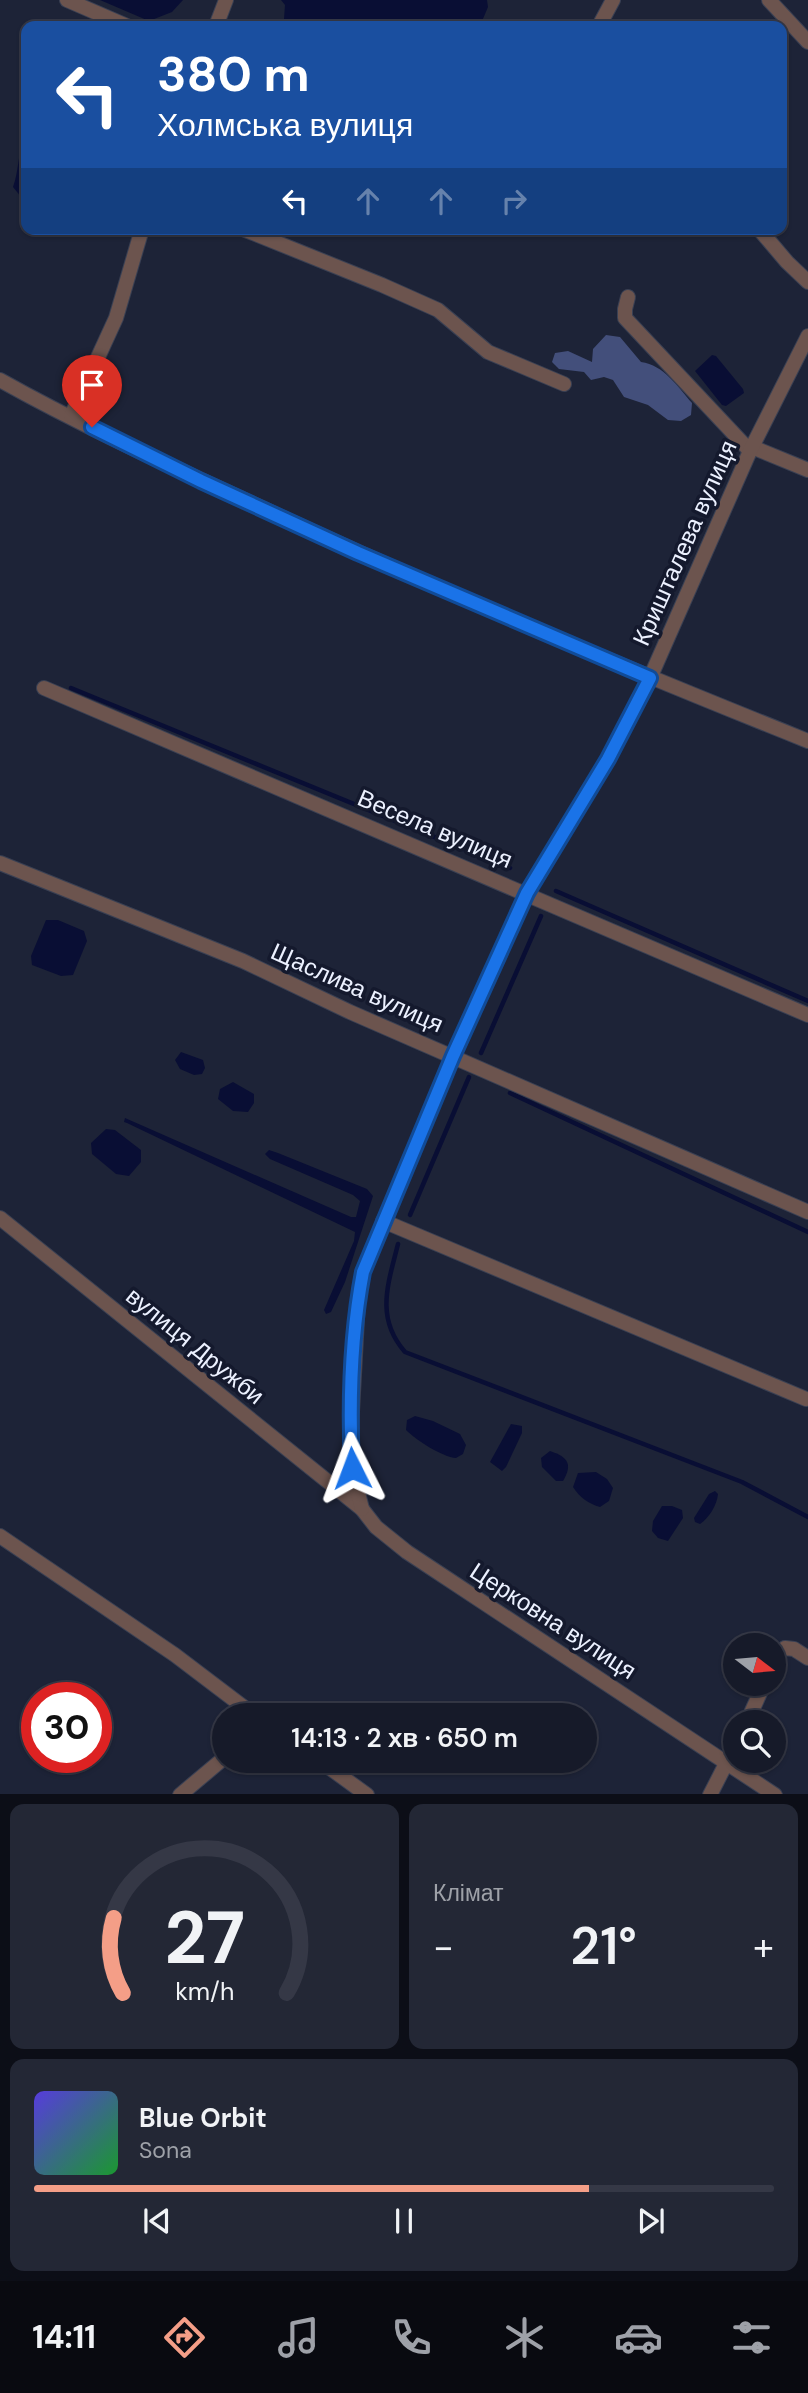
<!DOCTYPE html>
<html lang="uk">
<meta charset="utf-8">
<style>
body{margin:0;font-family:"DM Sans",sans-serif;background:#232735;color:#f1f3f6;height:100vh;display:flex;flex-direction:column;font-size:26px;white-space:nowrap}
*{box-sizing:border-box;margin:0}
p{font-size:23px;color:#9ea1a8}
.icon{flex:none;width:38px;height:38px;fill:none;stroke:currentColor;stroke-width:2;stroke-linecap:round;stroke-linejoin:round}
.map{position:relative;height:1794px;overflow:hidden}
.sheet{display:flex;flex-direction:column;gap:10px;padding:10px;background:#0c0e17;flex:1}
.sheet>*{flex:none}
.top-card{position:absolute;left:21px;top:21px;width:766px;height:214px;border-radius:14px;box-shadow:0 2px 5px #0004,0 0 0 2px #353846;background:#1a4fa0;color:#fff;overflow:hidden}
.needle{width:46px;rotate:106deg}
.fabs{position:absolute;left:723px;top:1633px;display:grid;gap:14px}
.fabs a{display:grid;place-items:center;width:63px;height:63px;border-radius:50%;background:#161a29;box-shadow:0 2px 5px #0004,0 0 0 2px #353846;font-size:35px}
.speed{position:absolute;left:21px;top:1682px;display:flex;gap:14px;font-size:35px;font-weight:700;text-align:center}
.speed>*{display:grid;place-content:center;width:91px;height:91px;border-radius:50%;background:#161a29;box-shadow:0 2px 5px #0004,0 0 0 2px #353846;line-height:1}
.speed .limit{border:10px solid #d22;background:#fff;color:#111}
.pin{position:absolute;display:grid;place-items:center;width:60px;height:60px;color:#fff;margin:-72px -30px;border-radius:50% 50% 50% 0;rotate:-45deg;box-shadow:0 0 7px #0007}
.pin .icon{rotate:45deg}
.me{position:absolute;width:77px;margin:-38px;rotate:357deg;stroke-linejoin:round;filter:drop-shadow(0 0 5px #0008)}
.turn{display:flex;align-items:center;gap:24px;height:147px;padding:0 21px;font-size:32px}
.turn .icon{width:91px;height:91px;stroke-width:2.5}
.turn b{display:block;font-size:49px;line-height:60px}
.lanes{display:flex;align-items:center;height:66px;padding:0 21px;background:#0003;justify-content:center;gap:35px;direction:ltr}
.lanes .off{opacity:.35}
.big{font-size:52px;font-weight:600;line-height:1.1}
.sheet .card{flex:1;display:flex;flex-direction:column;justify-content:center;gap:10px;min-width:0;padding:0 24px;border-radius:14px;background:#232735}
.sheet .dial{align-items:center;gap:0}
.dial svg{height:182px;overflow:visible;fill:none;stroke:#353846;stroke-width:7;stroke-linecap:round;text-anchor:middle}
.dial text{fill:#f1f3f6;stroke:none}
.song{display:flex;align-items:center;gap:21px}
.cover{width:84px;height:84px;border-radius:10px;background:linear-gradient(135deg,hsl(250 70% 55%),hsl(130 70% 35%))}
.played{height:7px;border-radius:4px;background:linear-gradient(90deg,#f49e87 75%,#353846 75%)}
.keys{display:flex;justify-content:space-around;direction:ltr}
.heat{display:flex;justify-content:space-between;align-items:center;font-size:38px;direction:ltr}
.sheet .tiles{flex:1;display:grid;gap:10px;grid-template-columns:1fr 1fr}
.card:last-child{grid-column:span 2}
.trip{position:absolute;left:212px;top:1703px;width:385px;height:70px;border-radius:35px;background:#161a29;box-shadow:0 2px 5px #0004,0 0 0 2px #353846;font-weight:600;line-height:70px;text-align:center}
.tab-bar{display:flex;height:112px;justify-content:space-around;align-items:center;background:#090a10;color:#9ea1a8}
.tab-bar .icon{width:49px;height:49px}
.tab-bar .on{color:#f49e87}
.tab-bar b{font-size:32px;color:#f1f3f6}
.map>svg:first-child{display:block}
.forest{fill:#434f7b}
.water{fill:#090e34}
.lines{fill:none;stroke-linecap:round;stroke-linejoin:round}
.stream{stroke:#090e34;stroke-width:4.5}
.street-casing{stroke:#3a4053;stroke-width:16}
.street{stroke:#6c544e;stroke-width:14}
.route-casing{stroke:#114b97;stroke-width:18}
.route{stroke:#1a73e8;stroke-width:12}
.labels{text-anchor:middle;stroke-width:7;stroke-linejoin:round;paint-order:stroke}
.street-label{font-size:24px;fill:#ecf1ff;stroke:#14192d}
</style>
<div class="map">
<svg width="808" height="1795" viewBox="0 0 808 1795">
<rect width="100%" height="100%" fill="#1d2337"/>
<!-- forest -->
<path class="forest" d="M 606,335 L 620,337 L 641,362 C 664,365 678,387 692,403 L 691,415 L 681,421 L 668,420 L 648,405 L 624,397 L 613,380 L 604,377 L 591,380 L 584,372 L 559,369 L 552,362 L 555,353 L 568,351 L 592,362 L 593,349 Z"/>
<!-- water -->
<g class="water">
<path d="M 100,0 L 183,0 L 172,12 L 149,21 Z"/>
<path d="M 281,0 L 487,0 L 488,7 L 480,26 L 280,26 L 284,19 L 285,5 Z"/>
<path d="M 24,142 L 26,142 L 26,203 L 13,187 C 19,171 17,157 24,142 Z"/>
<path d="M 712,355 L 716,356 L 743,389 L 744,393 L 726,406 L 722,405 L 695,371 Z"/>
<path d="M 46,920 L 58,920 L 84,931 L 87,941 L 73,975 L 61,976 L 32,965 L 31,956 Z"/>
<path d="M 181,1052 L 203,1060 L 205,1068 L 202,1074 L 194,1075 L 180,1069 L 175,1060 Z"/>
<path d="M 233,1082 L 254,1094 L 254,1103 L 248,1112 L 233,1111 L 218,1099 L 220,1089 Z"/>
<path d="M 125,1118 L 351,1217 L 356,1217 L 360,1201 L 353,1195 L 270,1159 L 265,1154 L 269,1150 L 278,1153 L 367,1189 L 373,1196 L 345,1282 L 331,1312 L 326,1314 L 324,1310 L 354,1241 L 355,1232 L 127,1123 L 124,1122 Z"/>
<path d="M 106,1129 L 115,1130 L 141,1150 L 141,1162 L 129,1176 L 116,1174 L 92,1154 L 91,1143 Z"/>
<path d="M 415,1416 L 433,1421 L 460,1434 L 466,1445 L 463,1454 L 456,1458 C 442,1457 416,1440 406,1430 L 407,1420 Z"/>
<path d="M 511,1424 L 522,1426 L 522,1433 L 506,1467 L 502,1471 L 490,1462 Z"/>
<path d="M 550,1451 C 568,1457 573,1464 563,1481 L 556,1481 L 542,1467 L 541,1458 Z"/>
<path d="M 596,1472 L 607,1479 L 613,1488 L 609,1501 L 600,1507 C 589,1504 579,1497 573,1487 L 578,1473 Z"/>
<path d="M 715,1491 L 718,1494 C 717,1505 709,1518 700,1524 L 695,1522 L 694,1518 L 709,1494 Z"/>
<path d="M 662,1506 L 672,1506 L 682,1510 L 683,1518 L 668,1541 L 658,1538 L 652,1531 L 653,1521 Z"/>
</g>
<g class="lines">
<!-- stream -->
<g class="stream">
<path d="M 71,688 L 510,868"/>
<path d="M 556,891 L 808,1001"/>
<path d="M 481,1053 L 541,916"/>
<path d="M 510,1093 L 808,1232"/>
<path d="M 410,1215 L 469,1077"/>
<path d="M 398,1244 C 388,1284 375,1318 405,1352 L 742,1482 L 808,1517"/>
</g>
<defs>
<g id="street">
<path d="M 67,0 L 127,26"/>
<path d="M 769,0 L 808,42"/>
<path d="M 216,26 L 226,0"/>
<path d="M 599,26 L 613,0"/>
<path d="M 243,229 L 382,285 L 438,310 L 488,352 L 564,384"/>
<path d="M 759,229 L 787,262 L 808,282"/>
<path d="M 628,297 L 625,309 L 625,318 L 750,451"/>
<path d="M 0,380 C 91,431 187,473 281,517 C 454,597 631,670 808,741"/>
<path d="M 71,416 L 116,318 L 142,229"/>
<path d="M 752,447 L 808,470"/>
<path d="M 44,688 L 808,1015"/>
<path d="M 0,863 L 243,961 L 350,1012 L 808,1212"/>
<path d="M 0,1218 L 362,1509 L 376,1527 L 407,1552 L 775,1795"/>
<path d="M 383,1221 L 806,1399"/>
<path d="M 362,1509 L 352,1468 L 351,1430 L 358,1300 L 363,1272 L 453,1056 L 527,893 L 608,759 L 650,678 L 750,451 L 808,336"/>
<path d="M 0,1536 L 175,1655 L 254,1715"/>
<path d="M 774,1660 L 776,1654 L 785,1648 L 794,1649 L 808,1658"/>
<path d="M 747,1722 L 764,1684"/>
<path d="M 319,1760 L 367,1795"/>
<path d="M 180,1795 L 224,1758"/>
<path d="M 710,1795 L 735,1746"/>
</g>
</defs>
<!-- street casing -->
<use href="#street" class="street-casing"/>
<!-- street -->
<use href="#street" class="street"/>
</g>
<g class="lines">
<defs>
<path id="route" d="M 92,427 L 201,481 L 358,553 L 650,678 L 608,759 L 527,893 L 453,1056 L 363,1272 C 351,1335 349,1404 352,1468"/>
</defs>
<!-- route casing -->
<use href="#route" class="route-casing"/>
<!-- route -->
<use href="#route" class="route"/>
</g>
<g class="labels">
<!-- street labels -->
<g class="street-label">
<text transform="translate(685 543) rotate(-66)" y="8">Кришталева вулиця</text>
<text transform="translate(435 829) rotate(23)" y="8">Весела вулиця</text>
<text transform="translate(357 988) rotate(24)" y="8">Щаслива вулиця</text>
<text transform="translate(195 1346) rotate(39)" y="8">вулиця Дружби</text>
<text transform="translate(553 1621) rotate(33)" y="8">Церковна вулиця</text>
</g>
</g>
</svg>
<div class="fabs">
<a><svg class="needle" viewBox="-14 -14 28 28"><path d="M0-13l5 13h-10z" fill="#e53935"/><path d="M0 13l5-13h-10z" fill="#9ea1a8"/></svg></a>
<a><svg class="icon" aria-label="search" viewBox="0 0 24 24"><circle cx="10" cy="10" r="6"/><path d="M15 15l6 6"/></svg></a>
</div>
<div class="speed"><div class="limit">30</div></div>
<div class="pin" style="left:92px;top:427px;background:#d93025"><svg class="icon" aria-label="arrive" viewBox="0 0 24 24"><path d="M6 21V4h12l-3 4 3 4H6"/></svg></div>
<svg class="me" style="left:352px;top:1468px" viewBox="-20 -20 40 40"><path d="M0-17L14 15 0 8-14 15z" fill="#1a73e8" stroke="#fff" stroke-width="4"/></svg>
<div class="trip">14:13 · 2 хв · 650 m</div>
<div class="top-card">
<div class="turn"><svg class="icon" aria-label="left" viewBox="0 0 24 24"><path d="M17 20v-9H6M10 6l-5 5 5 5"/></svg><div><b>380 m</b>Холмська вулиця</div></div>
<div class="lanes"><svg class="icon" aria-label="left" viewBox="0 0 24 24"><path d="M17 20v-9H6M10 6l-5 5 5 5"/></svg><svg class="icon off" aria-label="ahead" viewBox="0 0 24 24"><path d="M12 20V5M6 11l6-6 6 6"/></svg><svg class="icon off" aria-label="ahead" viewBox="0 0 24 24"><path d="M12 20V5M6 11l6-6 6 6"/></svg><svg class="icon off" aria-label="right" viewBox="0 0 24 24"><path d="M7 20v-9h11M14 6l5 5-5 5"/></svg></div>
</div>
</div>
<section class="sheet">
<div class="tiles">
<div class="card dial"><svg viewBox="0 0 100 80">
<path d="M14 69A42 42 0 1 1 86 69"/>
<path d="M14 69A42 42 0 0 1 10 36" stroke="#f49e87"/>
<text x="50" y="56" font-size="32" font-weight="700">27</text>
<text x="50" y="72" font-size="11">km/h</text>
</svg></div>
<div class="card"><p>Клімат</p>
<div class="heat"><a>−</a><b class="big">21°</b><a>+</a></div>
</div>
<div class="card">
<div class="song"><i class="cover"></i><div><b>Blue Orbit</b><p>Sona</p></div></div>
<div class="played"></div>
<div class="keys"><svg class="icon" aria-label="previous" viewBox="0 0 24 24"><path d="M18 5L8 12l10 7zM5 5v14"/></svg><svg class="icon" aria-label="pause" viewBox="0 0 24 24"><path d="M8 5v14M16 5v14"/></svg><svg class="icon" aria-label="next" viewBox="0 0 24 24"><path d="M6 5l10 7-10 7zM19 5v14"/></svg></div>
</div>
</div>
</section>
<nav class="tab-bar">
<b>14:11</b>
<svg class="icon on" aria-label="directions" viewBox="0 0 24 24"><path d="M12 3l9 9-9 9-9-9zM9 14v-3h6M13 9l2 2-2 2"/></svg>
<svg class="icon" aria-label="music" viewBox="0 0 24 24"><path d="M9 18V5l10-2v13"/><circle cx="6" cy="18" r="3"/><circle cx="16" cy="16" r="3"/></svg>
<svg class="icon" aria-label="phone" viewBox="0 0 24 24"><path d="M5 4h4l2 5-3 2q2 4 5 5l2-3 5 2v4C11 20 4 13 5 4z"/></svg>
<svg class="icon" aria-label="climate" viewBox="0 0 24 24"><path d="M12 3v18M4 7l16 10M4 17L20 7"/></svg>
<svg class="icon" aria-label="car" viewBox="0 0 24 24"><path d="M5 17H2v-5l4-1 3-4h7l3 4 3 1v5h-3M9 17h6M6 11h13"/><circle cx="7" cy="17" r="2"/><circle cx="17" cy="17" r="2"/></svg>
<svg class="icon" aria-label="filters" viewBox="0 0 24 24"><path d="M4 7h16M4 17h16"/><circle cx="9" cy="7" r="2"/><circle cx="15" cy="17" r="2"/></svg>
</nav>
